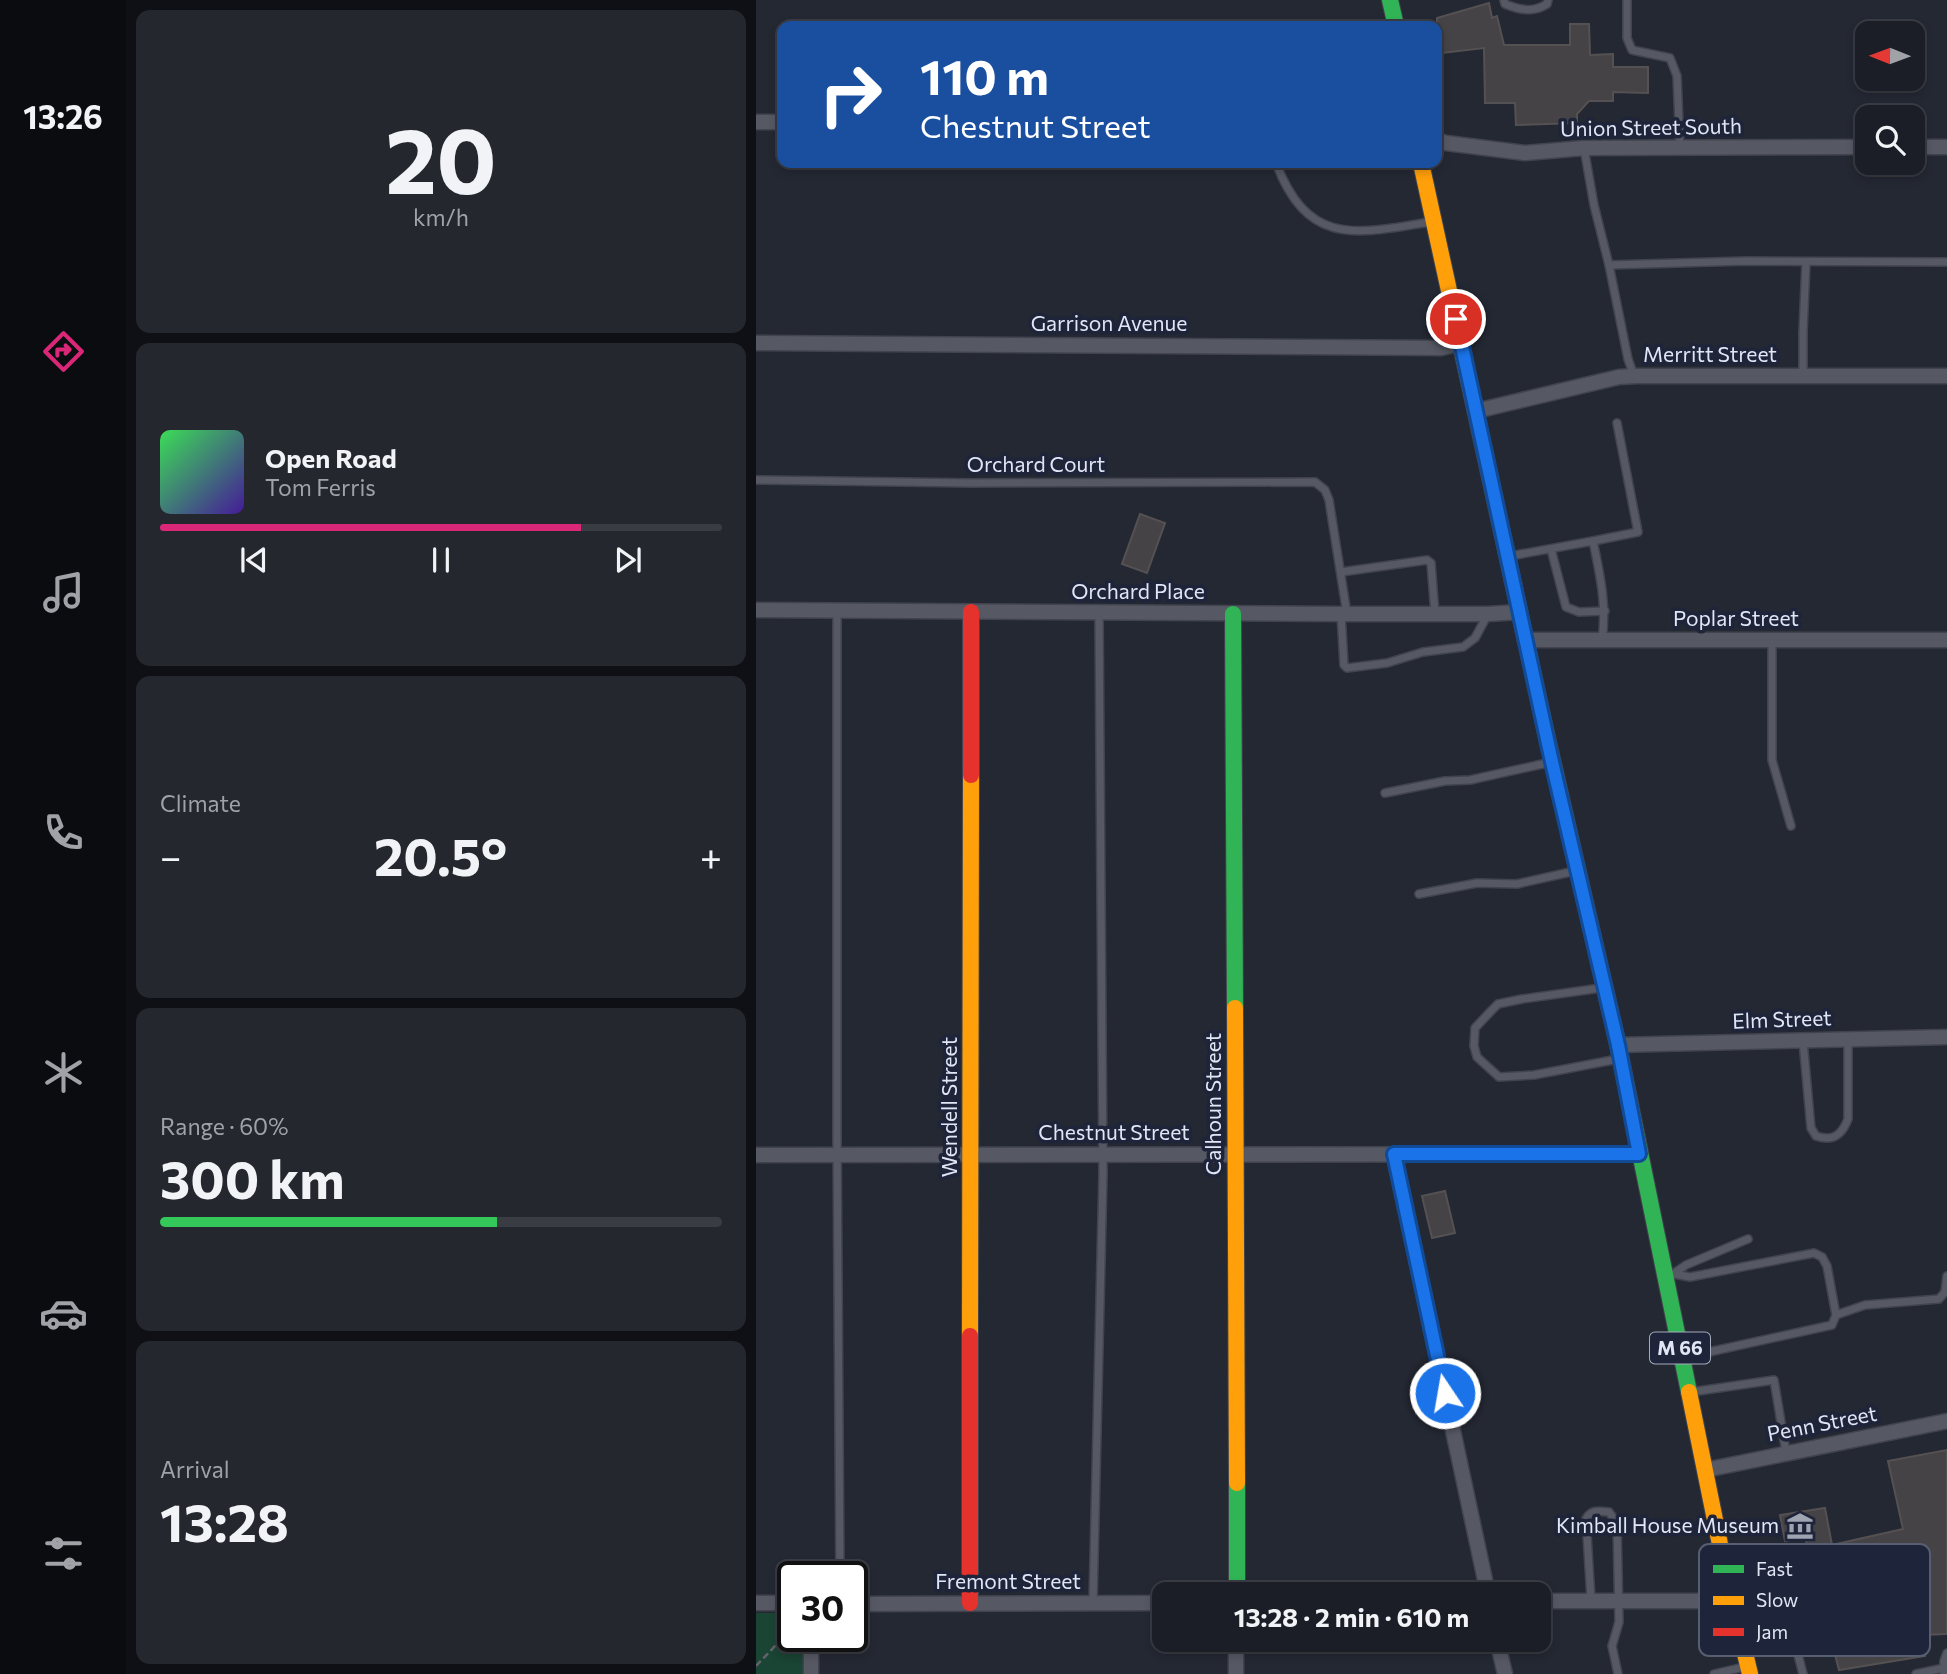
<!DOCTYPE html>
<meta charset="utf-8">
<style>
body{margin:0;font-family:Commissioner,sans-serif;background:#24272e;color:#f1f3f6;height:100vh;display:flex;flex-direction:column;font-size:26px;white-space:nowrap}
*{box-sizing:border-box;margin:0}
p{font-size:23px;color:#a0a2a7}
.icon{flex:none;width:38px;height:38px;fill:none;stroke:currentColor;stroke-width:2;stroke-linecap:round;stroke-linejoin:round}
.map{position:relative;flex:1;overflow:hidden}
.side{display:flex;flex-direction:column;gap:10px;padding:10px;background:#0f1015;width:630px}
.side>*{flex:none}
.top-card{position:absolute;left:21px;top:21px;width:665px;height:147px;border-radius:14px;box-shadow:0 4px 10px #0003,0 0 0 2px #393c43;background:#1a4fa0;color:#fff;overflow:hidden}
.needle{width:46px;rotate:271deg}
.fabs{position:absolute;left:1099px;top:21px;display:grid;gap:14px}
.fabs a{display:grid;place-items:center;width:70px;height:70px;border-radius:14px;background:#1b1e26;box-shadow:0 4px 10px #0003,0 0 0 2px #393c43;font-size:35px}
.speed{position:absolute;left:21px;top:1561px;display:flex;gap:14px;font-size:35px;font-weight:700;text-align:center}
.speed>*{display:grid;place-content:center;width:91px;height:91px;border-radius:50%;background:#1b1e26;box-shadow:0 4px 10px #0003,0 0 0 2px #393c43;line-height:1}
.speed .limit{border:4px solid #111;border-radius:10px;background:#fff;color:#111}
.pin{position:absolute;display:grid;place-items:center;width:60px;height:60px;color:#fff;margin:-30px;border:4px solid #fff;border-radius:50%;box-shadow:0 2px 7px #0007}
.me{position:absolute;width:77px;margin:-38px;rotate:348deg;stroke-linejoin:round;filter:drop-shadow(0 0 5px #0008)}
.turn{display:flex;align-items:center;gap:24px;height:147px;padding:0 28px;font-size:32px}
.turn .icon{width:91px;height:91px;stroke-width:2.5}
.turn b{display:block;font-size:49px;line-height:60px}
.big{font-size:52px;font-weight:700;line-height:1.1}
.side .tile{flex:1;display:flex;flex-direction:column;justify-content:center;gap:10px;min-width:0;padding:0 24px;border-radius:14px;background:#24272e}
.side .dial{align-items:center;gap:0}
.dial b{font-size:91px;line-height:1}
.song{display:flex;align-items:center;gap:21px}
.cover{width:84px;height:84px;border-radius:10px;background:linear-gradient(135deg,hsl(130 70% 55%),hsl(260 70% 35%))}
.played{height:7px;border-radius:4px;background:linear-gradient(90deg,#db2777 75%,#393c43 75%)}
.keys{display:flex;justify-content:space-around;direction:ltr}
.heat{display:flex;justify-content:space-between;align-items:center;font-size:38px;direction:ltr}
.charge{height:10px;border-radius:5px;background:linear-gradient(90deg,#34c759 60%,#393c43 0)}
.trip{position:absolute;left:396px;top:1582px;width:399px;height:70px;border-radius:14px;background:#1b1e26;box-shadow:0 4px 10px #0003,0 0 0 2px #393c43;font-weight:700;line-height:70px;text-align:center}
main{display:flex;flex:1;min-height:0}
.dock{display:flex;flex-direction:column;width:126px;justify-content:space-around;align-items:center;background:#0b0c0f;color:#a0a2a7}
.dock .icon{width:49px;height:49px}
.dock .current{color:#db2777}
.dock b{font-size:32px;color:#f1f3f6}
.map>svg:first-child{display:block}
.green{fill:#1a4433}
.building{fill:#454345;stroke:#555153;stroke-width:2}
.lines{fill:none;stroke-linecap:round;stroke-linejoin:round}
.lane-casing{stroke:#41444e;stroke-width:10}
.street-casing{stroke:#41444e;stroke-width:17}
.fast-casing{stroke:#41444e;stroke-width:18}
.slow-casing{stroke:#41444e;stroke-width:18}
.jam-casing{stroke:#41444e;stroke-width:18}
.path{stroke:#60636a;stroke-width:2.5;stroke-dasharray:7 3.5;stroke-linecap:butt}
.lane{stroke:#565964;stroke-width:7}
.street{stroke:#565964;stroke-width:14}
.fast{stroke:#30b455;stroke-width:16}
.slow{stroke:#ff9f0a;stroke-width:16}
.jam{stroke:#e5322d;stroke-width:16}
.route-casing{stroke:#114b97;stroke-width:18}
.route{stroke:#1a73e8;stroke-width:12}
.labels{text-anchor:middle;stroke-width:7;stroke-linejoin:round;paint-order:stroke}
.shield{fill:#1e2439;stroke:#a6acbd;stroke-width:2}
.shield-label{font-size:19px;font-weight:bold;fill:#e1e6f5}
.street-label{font-size:21px;fill:#e1e6f5;stroke:#1e2439}
.poi-label{font-size:21px;fill:#e1e6f5;stroke:#1e2439;text-anchor:end}
.key{fill:#1e2439;stroke:#585e71;stroke-width:2}
.key-label{font-size:19px;fill:#e1e6f5}
</style>
<main>
<nav class="dock">
<b>13:26</b>
<svg class="icon current" aria-label="directions" viewBox="0 0 24 24"><path d="M12 3l9 9-9 9-9-9zM9 14v-3h6M13 9l2 2-2 2"/></svg>
<svg class="icon" aria-label="music" viewBox="0 0 24 24"><path d="M9 18V5l10-2v13"/><circle cx="6" cy="18" r="3"/><circle cx="16" cy="16" r="3"/></svg>
<svg class="icon" aria-label="phone" viewBox="0 0 24 24"><path d="M5 4h4l2 5-3 2q2 4 5 5l2-3 5 2v4C11 20 4 13 5 4z"/></svg>
<svg class="icon" aria-label="climate" viewBox="0 0 24 24"><path d="M12 3v18M4 7l16 10M4 17L20 7"/></svg>
<svg class="icon" aria-label="car" viewBox="0 0 24 24"><path d="M5 17H2v-5l4-1 3-4h7l3 4 3 1v5h-3M9 17h6M6 11h13"/><circle cx="7" cy="17" r="2"/><circle cx="17" cy="17" r="2"/></svg>
<svg class="icon" aria-label="filters" viewBox="0 0 24 24"><path d="M4 7h16M4 17h16"/><circle cx="9" cy="7" r="2"/><circle cx="15" cy="17" r="2"/></svg>
</nav>
<section class="side">
<div class="tile dial"><b>20</b><p>km/h</p></div>
<div class="tile">
<div class="song"><i class="cover"></i><div><b>Open Road</b><p>Tom Ferris</p></div></div>
<div class="played"></div>
<div class="keys"><svg class="icon" aria-label="previous" viewBox="0 0 24 24"><path d="M18 5L8 12l10 7zM5 5v14"/></svg><svg class="icon" aria-label="pause" viewBox="0 0 24 24"><path d="M8 5v14M16 5v14"/></svg><svg class="icon" aria-label="next" viewBox="0 0 24 24"><path d="M6 5l10 7-10 7zM19 5v14"/></svg></div>
</div>
<div class="tile"><p>Climate</p>
<div class="heat"><a>−</a><b class="big">20.5°</b><a>+</a></div>
</div>
<div class="tile"><p>Range · 60%</p><b class="big">300 km</b><div class="charge"></div></div>
<div class="tile"><p>Arrival</p><b class="big">13:28</b></div>
</section>
<div class="map">
<svg width="1191" height="1674" viewBox="0 0 1191 1674">
<rect width="100%" height="100%" fill="#242833"/>
<!-- green -->
<path class="green" d="M 0,1613 L 37,1613 L 37,1636 L 50,1636 L 50,1674 L 0,1674 Z"/>
<!-- building -->
<g class="building">
<path d="M 733,3 L 736,18 L 741,16 L 748,45 L 814,45 L 814,24 L 833,24 L 834,55 L 857,54 L 857,67 L 892,67 L 892,93 L 857,92 L 857,101 L 833,101 L 821,114 L 821,123 L 760,125 L 759,103 L 729,103 L 728,48 L 686,53 L 685,50 L 681,51 L 681,18 Z"/>
<path d="M 384,514 L 409,523 L 391,573 L 366,564 Z"/>
<path d="M 689,1191 L 699,1233 L 676,1238 L 666,1196 Z"/>
<path d="M 1191,1450 L 1191,1634 L 1166,1635 L 1169,1656 L 1083,1670 L 1049,1537 L 1029,1541 L 1024,1515 L 1069,1508 L 1076,1545 L 1147,1529 L 1132,1461 Z"/>
</g>
<g class="lines">
<defs>
<g id="lane">
<path d="M 748,0 L 749,4 C 764,10 777,13 791,4 L 792,0"/>
<path d="M 871,0 L 871,38 L 876,50 L 914,58 L 921,76 L 924,148"/>
<path d="M 828,148 L 838,205 L 853,265 L 990,261 L 1191,262"/>
<path d="M 520,163 C 552,247 600,234 674,222"/>
<path d="M 853,265 L 872,359 L 878,376"/>
<path d="M 1047,376 L 1047,332 L 1050,262"/>
<path d="M 0,480 L 215,483 L 559,482 L 569,490 L 573,500 L 591,614"/>
<path d="M 837,541 L 882,532 L 861,423"/>
<path d="M 795,549 L 810,607 L 823,612 L 849,611"/>
<path d="M 754,556 L 837,541 C 844,575 851,605 846,640"/>
<path d="M 585,572 L 671,560 L 675,563 L 679,614"/>
<path d="M 81,611 L 81,1136 L 84,1577"/>
<path d="M 585,614 L 588,665 L 591,668 L 631,663 L 667,652 L 707,647 L 719,638 L 732,614"/>
<path d="M 1016,640 L 1016,760 L 1035,826"/>
<path d="M 629,793 L 689,781 L 714,780 L 791,763"/>
<path d="M 663,894 L 721,883 L 761,884 L 819,871"/>
<path d="M 845,988 L 766,999 L 742,1004 L 735,1011 L 719,1028 L 718,1046 L 721,1057 L 743,1077 L 778,1075 L 862,1059"/>
<path d="M 1047,1041 L 1055,1128 L 1060,1136 C 1077,1142 1086,1135 1092,1119 L 1092,1039"/>
<path d="M 917,1274 L 930,1265 L 992,1239"/>
<path d="M 918,1274 L 934,1277 L 1058,1253 L 1066,1257 L 1071,1266 L 1080,1315 L 1076,1325 L 930,1357"/>
<path d="M 1080,1315 L 1109,1305 L 1183,1299 L 1189,1292 L 1191,1276"/>
<path d="M 935,1392 L 1018,1380 L 1030,1452"/>
<path d="M 1023,1582 L 1047,1674"/>
<path d="M 835,1599 L 830,1519 C 835,1509 843,1511 853,1512 L 861,1523 L 863,1622 L 856,1646 L 862,1674"/>
<path d="M 337,1603 L 347,1174 L 343,613"/>
<path d="M 958,1674 L 988,1667"/>
<path d="M 1160,1674 L 1188,1668"/>
<path d="M 1188,1674 L 1188,1661 L 1191,1653"/>
</g>
<g id="street">
<path d="M 0,122 L 26,122"/>
<path d="M 681,140 L 690,143 L 769,153 L 828,148 L 1111,147"/>
<path d="M 1157,147 L 1191,147"/>
<path d="M 0,343 L 685,348 L 706,343"/>
<path d="M 720,411 L 863,377 L 880,376 L 1191,376"/>
<path d="M 0,610 L 585,614 L 732,614 L 763,612"/>
<path d="M 769,640 L 1191,640"/>
<path d="M 862,1045 L 1191,1037"/>
<path d="M 0,1155 L 883,1154"/>
<path d="M 638,1155 L 732,1594"/>
<path d="M 949,1470 L 1191,1421"/>
<path d="M 782,1601 L 976,1601"/>
<path d="M 0,1603 L 37,1603"/>
<path d="M 96,1604 L 408,1603"/>
<path d="M 55,1636 L 55,1674"/>
<path d="M 480,1640 L 480,1674"/>
<path d="M 741,1640 L 749,1674"/>
</g>
<g id="fast">
<path d="M 634,0 L 640,26"/>
<path d="M 477,614 L 479,1008"/>
<path d="M 790,733 L 862,1045 L 933,1392"/>
<path d="M 481,1483 L 481,1594"/>
</g>
<g id="slow">
<path d="M 665,163 L 790,733"/>
<path d="M 479,1008 L 481,1483"/>
<path d="M 214,1336 L 215,775"/>
<path d="M 933,1392 L 971,1579 L 994,1674"/>
</g>
<g id="jam">
<path d="M 215,775 L 215,612"/>
<path d="M 214,1603 L 214,1336"/>
</g>
</defs>
<!-- lane casing -->
<use href="#lane" class="lane-casing"/>
<!-- street casing -->
<use href="#street" class="street-casing"/>
<!-- fast casing -->
<use href="#fast" class="fast-casing"/>
<!-- slow casing -->
<use href="#slow" class="slow-casing"/>
<!-- jam casing -->
<use href="#jam" class="jam-casing"/>
<!-- path -->
<path class="path" d="M 0,1666 L 37,1627"/>
<!-- lane -->
<use href="#lane" class="lane"/>
<!-- street -->
<use href="#street" class="street"/>
<!-- fast -->
<use href="#fast" class="fast"/>
<!-- slow -->
<use href="#slow" class="slow"/>
<!-- jam -->
<use href="#jam" class="jam"/>
</g>
<g class="lines">
<defs>
<path id="route" d="M 689,1393 L 638,1154 L 883,1154 L 862,1045 L 796,762 L 700,319"/>
</defs>
<!-- route casing -->
<use href="#route" class="route-casing"/>
<!-- route -->
<use href="#route" class="route"/>
</g>
<!-- icons -->
<defs>
<symbol id="museum-bare" viewBox="-9 -9 18 18"><path d="M0-6L6-3V-2H-6V-3ZM-5-1h2V3h-2ZM-1-1h2V3h-2ZM3-1h2V3H3ZM-6 4H6V6H-6Z" fill="#9fa4b1" stroke="#1e2439" stroke-width="2.5" paint-order="stroke"/></symbol>
</defs>
<g fill-rule="evenodd">
<use href="#museum-bare" x="1025" y="1507" width="38" height="38"/>
</g>
<g class="labels">
<!-- shield labels -->
<rect class="shield" x="894" y="1332.5" width="60" height="31" rx="5"/>
<g class="shield-label">
<text x="924" y="1355">M 66</text>
</g>
<!-- street labels -->
<g class="street-label">
<text transform="translate(895 128) rotate(-1)" y="7">Union Street South</text>
<text x="353" y="331">Garrison Avenue</text>
<text x="954" y="362">Merritt Street</text>
<text x="280" y="472">Orchard Court</text>
<text x="382" y="599">Orchard Place</text>
<text x="980" y="626">Poplar Street</text>
<text transform="translate(1026 1020) rotate(-2)" y="7">Elm Street</text>
<text transform="translate(458 1104) rotate(-90)" y="7">Calhoun Street</text>
<text transform="translate(194 1107) rotate(-90)" y="7">Wendell Street</text>
<text x="358" y="1140">Chestnut Street</text>
<text transform="translate(1066 1424) rotate(-11)" y="7">Penn Street</text>
<text x="252" y="1589">Fremont Street</text>
</g>
<!-- poi labels -->
<g class="poi-label">
<text x="1023" y="1533">Kimball House Museum</text>
</g>
</g>
<!-- legend -->
<rect x="943" y="1544" width="231" height="112" rx="10" class="key"/>
<rect x="957" y="1565" width="31" height="8" fill="#30b455"/>
<rect x="957" y="1596" width="31" height="9" fill="#ff9f0a"/>
<rect x="957" y="1628" width="31" height="8" fill="#e5322d"/>
<g class="key-label">
<text x="1000" y="1576">Fast</text>
<text x="1000" y="1607">Slow</text>
<text x="1000" y="1639">Jam</text>
</g>
</svg>
<div class="fabs">
<a><svg class="needle" viewBox="-14 -14 28 28"><path d="M0-13l5 13h-10z" fill="#e53935"/><path d="M0 13l5-13h-10z" fill="#a0a2a7"/></svg></a>
<a><svg class="icon" aria-label="search" viewBox="0 0 24 24"><circle cx="10" cy="10" r="6"/><path d="M15 15l6 6"/></svg></a>
</div>
<div class="speed"><div class="limit">30</div></div>
<div class="pin" style="left:700px;top:319px;background:#d93025"><svg class="icon" aria-label="arrive" viewBox="0 0 24 24"><path d="M6 21V4h12l-3 4 3 4H6"/></svg></div>
<svg class="me" style="left:689px;top:1393px" viewBox="-20 -20 40 40"><circle r="17" fill="#1a73e8" stroke="#fff" stroke-width="3"/><path d="M0-11L8 9 0 5-8 9z" fill="#fff"/></svg>
<div class="trip">13:28 · 2 min · 610 m</div>
<div class="top-card">
<div class="turn"><svg class="icon" aria-label="right" viewBox="0 0 24 24"><path d="M7 20v-9h11M14 6l5 5-5 5"/></svg><div><b>110 m</b>Chestnut Street</div></div>
</div>
</div>
</main>
